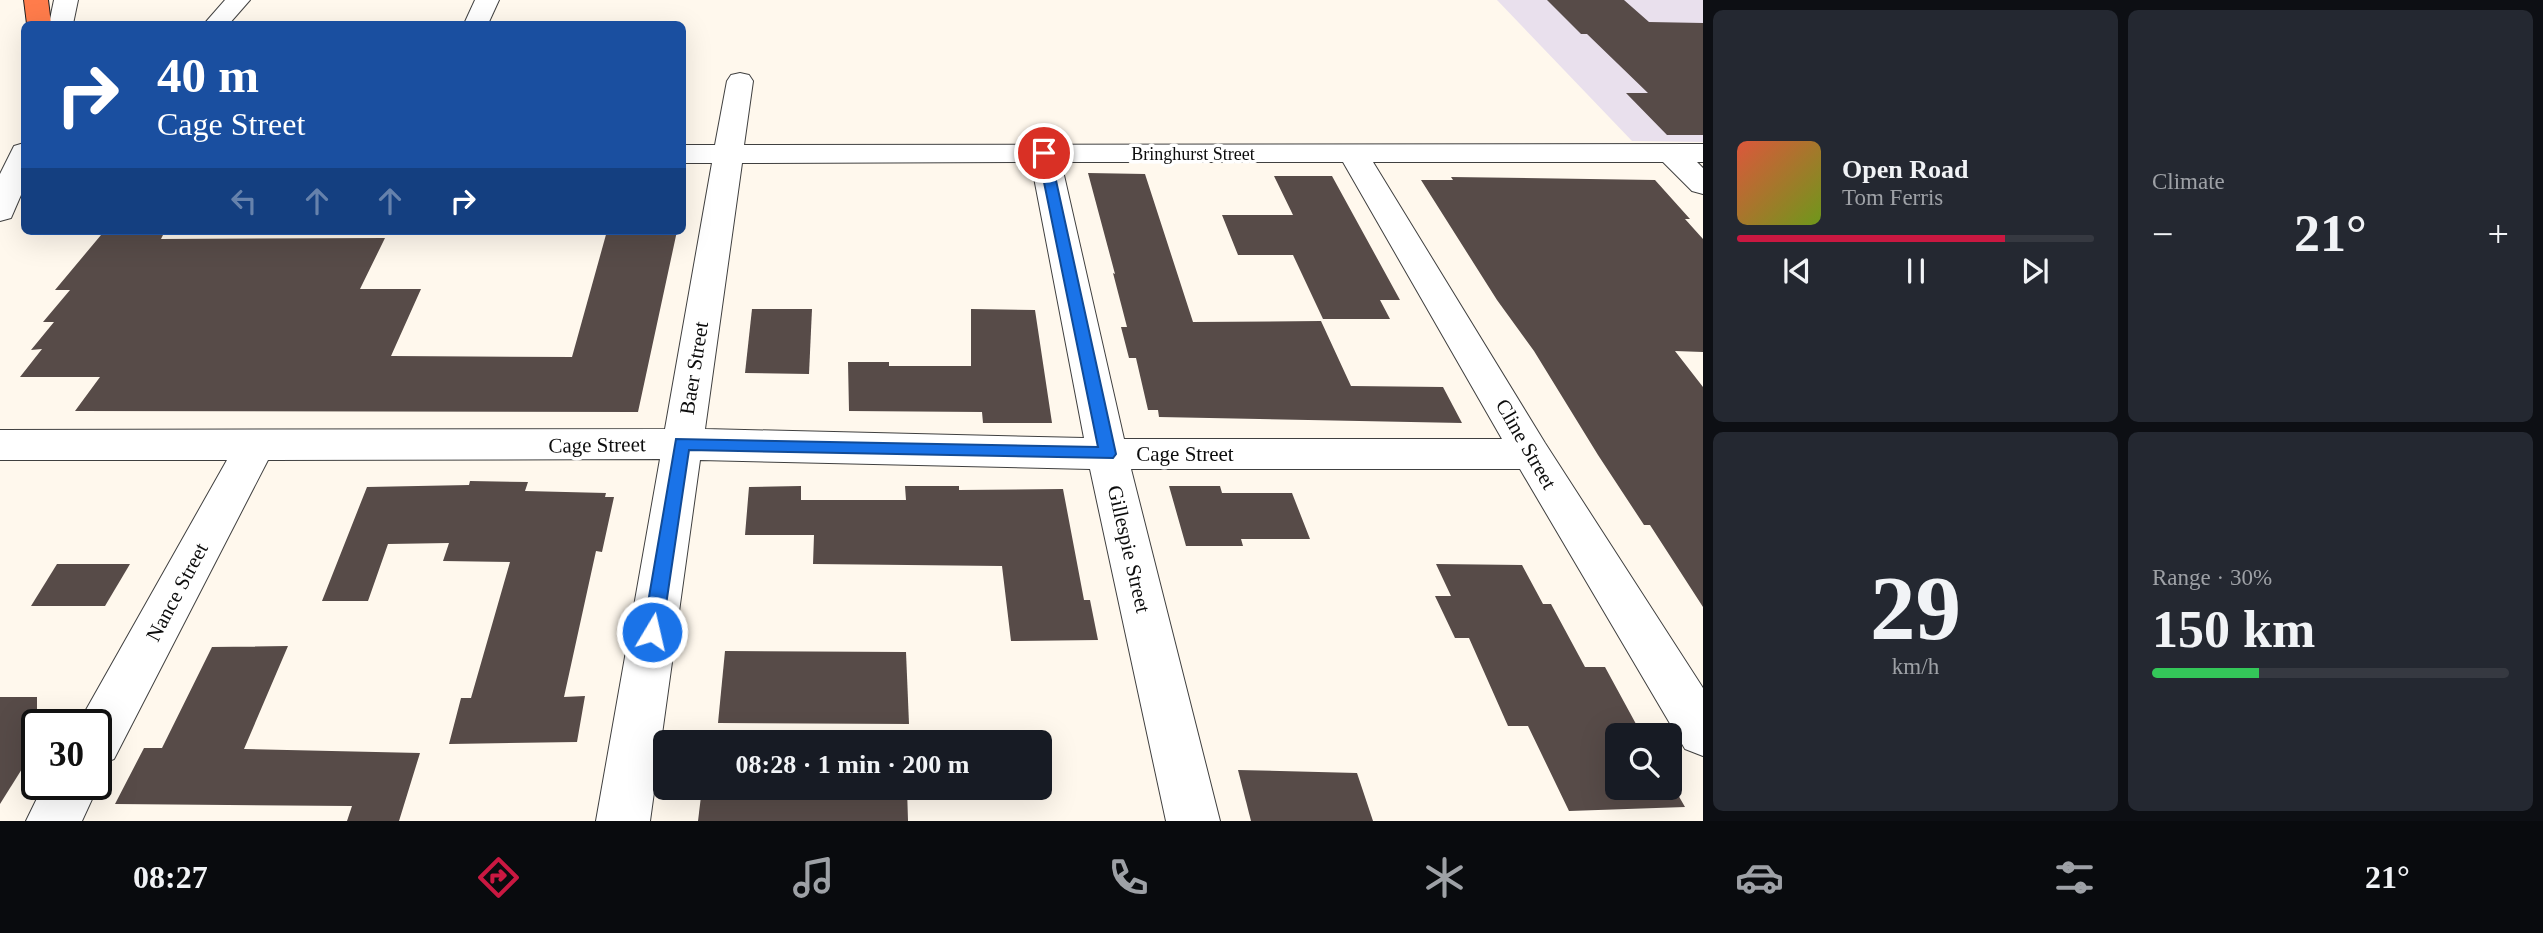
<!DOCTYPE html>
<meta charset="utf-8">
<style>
body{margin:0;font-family:Georgia,serif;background:#242831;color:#f1f3f6;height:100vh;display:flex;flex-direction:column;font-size:26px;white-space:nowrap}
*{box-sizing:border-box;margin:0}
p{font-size:23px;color:#9ea1a6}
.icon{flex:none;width:38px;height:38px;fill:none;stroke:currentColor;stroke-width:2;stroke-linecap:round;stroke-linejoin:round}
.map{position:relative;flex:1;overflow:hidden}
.side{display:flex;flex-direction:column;gap:10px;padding:10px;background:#0d0f14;width:840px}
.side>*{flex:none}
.top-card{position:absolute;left:21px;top:21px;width:665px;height:214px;border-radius:10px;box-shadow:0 7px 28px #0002;background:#1a4fa0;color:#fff;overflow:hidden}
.buttons{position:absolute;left:1605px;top:723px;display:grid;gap:14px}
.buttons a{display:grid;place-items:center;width:77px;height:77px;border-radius:10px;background:#171b24;box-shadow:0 7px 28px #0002;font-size:35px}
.speed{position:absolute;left:21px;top:709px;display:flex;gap:14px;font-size:35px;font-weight:700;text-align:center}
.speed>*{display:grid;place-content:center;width:91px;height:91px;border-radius:50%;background:#171b24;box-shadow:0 7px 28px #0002;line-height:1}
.speed .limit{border:4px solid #111;border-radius:10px;background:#fff;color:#111}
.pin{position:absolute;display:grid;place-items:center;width:60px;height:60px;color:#fff;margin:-30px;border:4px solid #fff;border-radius:50%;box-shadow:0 2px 7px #0007}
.me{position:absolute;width:77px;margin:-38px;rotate:9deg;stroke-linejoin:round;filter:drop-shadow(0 0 5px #0008)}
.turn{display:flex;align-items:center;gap:24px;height:147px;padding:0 21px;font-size:32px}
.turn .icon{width:91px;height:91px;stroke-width:2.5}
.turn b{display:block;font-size:49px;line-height:60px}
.lanes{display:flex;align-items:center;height:66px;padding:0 21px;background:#0003;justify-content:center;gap:35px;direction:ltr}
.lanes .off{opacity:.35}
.big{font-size:52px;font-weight:800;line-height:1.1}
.side .card{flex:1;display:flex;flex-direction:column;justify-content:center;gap:10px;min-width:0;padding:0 24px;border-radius:10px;background:#242831}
.side .dial{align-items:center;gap:0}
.dial b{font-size:91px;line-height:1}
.song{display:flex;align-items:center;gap:21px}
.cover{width:84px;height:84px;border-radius:10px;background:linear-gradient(135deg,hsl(10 70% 55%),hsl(80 70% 35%))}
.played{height:7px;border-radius:4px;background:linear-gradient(90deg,#ca1841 75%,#363941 75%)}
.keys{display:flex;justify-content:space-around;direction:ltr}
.heat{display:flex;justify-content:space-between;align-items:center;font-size:38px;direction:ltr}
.charge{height:10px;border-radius:5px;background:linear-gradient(90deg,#34c759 30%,#363941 0)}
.side .tiles{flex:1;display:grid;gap:10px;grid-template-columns:repeat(2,1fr)}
.trip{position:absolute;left:653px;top:730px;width:399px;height:70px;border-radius:10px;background:#171b24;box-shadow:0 7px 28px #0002;font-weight:800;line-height:70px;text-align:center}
.dock{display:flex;height:112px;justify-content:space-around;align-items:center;background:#090b0e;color:#9ea1a6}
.dock .icon{width:49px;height:49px}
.dock .on{color:#ca1841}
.dock b{font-size:32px;color:#f1f3f6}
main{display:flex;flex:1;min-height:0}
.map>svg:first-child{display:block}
.industrial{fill:#e9e0ed}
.building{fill:#574b48}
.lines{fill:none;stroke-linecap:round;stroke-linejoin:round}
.minor-casing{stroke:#404040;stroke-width:2}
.highway-casing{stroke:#1e1e1e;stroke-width:2}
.minor{fill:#fff;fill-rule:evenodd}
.highway{fill:#ff7c4b;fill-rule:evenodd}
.route{fill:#1a73e8;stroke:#114b97;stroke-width:2}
.labels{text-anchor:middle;stroke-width:7;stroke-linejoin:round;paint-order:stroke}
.far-street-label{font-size:18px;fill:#0d0d0d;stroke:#fff}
.street-label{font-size:21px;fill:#0d0d0d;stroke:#fff}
</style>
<main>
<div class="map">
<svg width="1703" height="821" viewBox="0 0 1703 821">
<rect width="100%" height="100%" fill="#fff8ed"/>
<!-- industrial -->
<path class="industrial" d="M 1497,0 L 1703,0 L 1703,142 L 1632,141 Z"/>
<!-- building -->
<g class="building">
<path d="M 1547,0 L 1624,0 L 1649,22 L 1703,23 L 1703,135 L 1667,135 L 1626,93 L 1648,93 L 1587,34 L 1581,34 Z"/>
<path d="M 1088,173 L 1145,174 L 1193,322 L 1321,321 L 1351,386 L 1443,387 L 1462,423 L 1159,417 L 1158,410 L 1148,410 L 1136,358 L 1129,358 L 1121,327 L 1127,327 L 1113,273 L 1115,274 Z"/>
<path d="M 1274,176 L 1332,176 L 1400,300 L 1380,300 L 1390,319 L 1323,319 L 1293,255 L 1238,255 L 1222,215 L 1293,215 Z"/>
<path d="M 1451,177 L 1655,180 L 1690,219 L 1685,219 L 1703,239 L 1703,352 L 1675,351 L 1703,387 L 1703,607 L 1650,525 L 1644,525 L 1598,455 L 1534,351 L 1497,300 L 1421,180 L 1453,180 Z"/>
<path d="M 607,231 L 677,231 L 638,412 L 75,411 L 100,377 L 20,377 L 42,349 L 31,350 L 54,322 L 43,322 L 70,290 L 55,290 L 101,235 L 163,235 L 161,239 L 385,238 L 360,289 L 421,289 L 391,356 L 572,357 Z"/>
<path d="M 752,309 L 812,309 L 809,374 L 745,373 Z"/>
<path d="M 971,309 L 1035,310 L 1052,423 L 983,423 L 982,412 L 849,411 L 848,362 L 889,362 L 889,366 L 971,366 Z"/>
<path d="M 470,481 L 528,482 L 525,491 L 606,493 L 605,497 L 614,497 L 602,552 L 596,551 L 564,697 L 585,696 L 577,742 L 449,744 L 461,698 L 471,698 L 510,562 L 443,561 L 449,543 L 388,544 L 368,601 L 322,601 L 367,487 L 469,485 Z"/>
<path d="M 801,486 L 801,500 L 906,500 L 905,486 L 959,486 L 959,490 L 1063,489 L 1084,600 L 1090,600 L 1098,640 L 1011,641 L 1002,566 L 813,564 L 814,535 L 745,535 L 749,487 Z"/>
<path d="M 1169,486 L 1220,486 L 1222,493 L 1292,493 L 1310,539 L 1241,539 L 1243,546 L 1186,546 Z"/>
<path d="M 57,564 L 130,564 L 105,606 L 31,606 Z"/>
<path d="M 1436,564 L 1522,565 L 1543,604 L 1551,604 L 1585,667 L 1605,667 L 1642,735 L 1617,735 L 1617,788 L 1670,788 L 1670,781 L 1685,807 L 1569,811 L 1528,726 L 1508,726 L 1469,638 L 1455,638 L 1435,596 L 1451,596 Z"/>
<path d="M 288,646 L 244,749 L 420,753 L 399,821 L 347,821 L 352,806 L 115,804 L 144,748 L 162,748 L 212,647 Z"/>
<path d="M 725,651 L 906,652 L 909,724 L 718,723 Z"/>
<path d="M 0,697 L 37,697 L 37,745 L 0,804 Z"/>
<path d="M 1238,770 L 1357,773 L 1373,821 L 1251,821 Z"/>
<path d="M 702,788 L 907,788 L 908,821 L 698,821 Z"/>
</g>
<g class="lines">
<defs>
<g id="minor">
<path d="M 54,0 L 78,0 L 73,24 L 49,24 Z"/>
<path d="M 225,0 L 250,0 L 229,24 L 204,24 Z"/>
<path d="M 475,0 L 499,0 L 488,24 L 464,24 Z"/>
<path d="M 740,73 L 749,75 L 753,81 L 744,145 L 1703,144 L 1703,162 L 1697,162 L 1703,168 L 1703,194 L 1692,191 L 1663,162 L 1373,162 L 1545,443 L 1703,688 L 1703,756 L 1685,749 L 1520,469 L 1131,469 L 1220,821 L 1166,821 L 1090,469 L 700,460 L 650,821 L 596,821 L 660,459 L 268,460 L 114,759 L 96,766 L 96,724 L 78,724 L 227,460 L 0,460 L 0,430 L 665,429 L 712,163 L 682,163 L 682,145 L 715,145 L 727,81 L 731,75 ZM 1031,162 L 1084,438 L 705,429 L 742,163 ZM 1061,162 L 1343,162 L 1502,439 L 1124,439 Z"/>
<path d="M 24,143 L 24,188 L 11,218 L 0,221 L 0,174 L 14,146 Z"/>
<path d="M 96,778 L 99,784 L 82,821 L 26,821 L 44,784 L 96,784 Z"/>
</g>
<path id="highway" d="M 24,0 L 48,0 L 51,24 L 27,24 Z"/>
</defs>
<!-- minor casing -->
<use href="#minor" class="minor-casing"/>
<!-- highway casing -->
<use href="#highway" class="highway-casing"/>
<!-- minor -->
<use href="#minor" class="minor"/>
<!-- highway -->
<use href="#highway" class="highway"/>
</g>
<!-- route -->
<path class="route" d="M 1044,149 L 1050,153 L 1116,454 L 1113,458 L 689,450 L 662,632 L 659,639 L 652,641 L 646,639 L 643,632 L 676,439 L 1098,447 L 1038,153 Z"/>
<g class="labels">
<!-- far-street labels -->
<g class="far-street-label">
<text x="1193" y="160">Bringhurst Street</text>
</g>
<!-- street labels -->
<g class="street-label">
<text transform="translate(694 368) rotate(-81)" y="7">Baer Street</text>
<text transform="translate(1526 444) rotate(60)" y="7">Cline Street</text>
<text transform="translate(597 445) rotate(-1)" y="7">Cage Street</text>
<text x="1185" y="461">Cage Street</text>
<text transform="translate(1129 549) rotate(77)" y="7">Gillespie Street</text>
<text transform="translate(177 592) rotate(-62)" y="7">Nance Street</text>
</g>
</g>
</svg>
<div class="buttons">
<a><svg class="icon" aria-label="search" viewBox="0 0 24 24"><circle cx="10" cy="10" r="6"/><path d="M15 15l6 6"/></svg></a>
</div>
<div class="speed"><div class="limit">30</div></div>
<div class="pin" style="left:1044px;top:153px;background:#d93025"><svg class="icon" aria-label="arrive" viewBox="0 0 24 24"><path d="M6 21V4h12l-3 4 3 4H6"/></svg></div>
<svg class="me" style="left:652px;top:632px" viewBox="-20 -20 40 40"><circle r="17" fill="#1a73e8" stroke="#fff" stroke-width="3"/><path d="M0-11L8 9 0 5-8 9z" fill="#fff"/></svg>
<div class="trip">08:28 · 1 min · 200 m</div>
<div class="top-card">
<div class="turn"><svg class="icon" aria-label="right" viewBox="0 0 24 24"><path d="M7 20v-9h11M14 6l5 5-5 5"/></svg><div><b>40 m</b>Cage Street</div></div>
<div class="lanes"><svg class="icon off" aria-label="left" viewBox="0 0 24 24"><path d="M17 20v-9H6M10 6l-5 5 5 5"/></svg><svg class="icon off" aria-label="ahead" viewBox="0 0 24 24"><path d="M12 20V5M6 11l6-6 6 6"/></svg><svg class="icon off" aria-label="ahead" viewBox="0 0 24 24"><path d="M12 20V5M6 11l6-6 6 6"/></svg><svg class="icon" aria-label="right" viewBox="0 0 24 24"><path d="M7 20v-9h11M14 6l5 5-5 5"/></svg></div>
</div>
</div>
<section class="side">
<div class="tiles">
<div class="card">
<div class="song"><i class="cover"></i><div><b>Open Road</b><p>Tom Ferris</p></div></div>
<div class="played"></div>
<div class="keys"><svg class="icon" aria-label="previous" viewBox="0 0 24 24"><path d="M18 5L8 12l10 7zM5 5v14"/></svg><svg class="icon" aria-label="pause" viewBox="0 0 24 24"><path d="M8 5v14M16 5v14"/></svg><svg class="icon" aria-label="next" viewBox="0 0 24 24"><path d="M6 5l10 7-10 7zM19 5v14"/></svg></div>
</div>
<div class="card"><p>Climate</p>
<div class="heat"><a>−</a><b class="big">21°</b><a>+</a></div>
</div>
<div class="card dial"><b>29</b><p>km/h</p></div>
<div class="card"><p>Range · 30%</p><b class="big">150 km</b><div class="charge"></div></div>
</div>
</section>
</main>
<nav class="dock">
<b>08:27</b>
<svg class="icon on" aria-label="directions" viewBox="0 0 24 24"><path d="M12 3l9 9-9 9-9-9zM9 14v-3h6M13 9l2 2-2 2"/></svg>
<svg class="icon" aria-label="music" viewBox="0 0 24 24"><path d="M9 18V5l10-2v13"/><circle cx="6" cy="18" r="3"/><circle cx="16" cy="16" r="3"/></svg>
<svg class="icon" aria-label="phone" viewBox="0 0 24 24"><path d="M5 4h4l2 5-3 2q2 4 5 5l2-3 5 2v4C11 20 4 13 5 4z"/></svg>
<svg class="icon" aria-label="climate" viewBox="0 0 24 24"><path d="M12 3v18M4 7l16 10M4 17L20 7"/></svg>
<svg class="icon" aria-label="car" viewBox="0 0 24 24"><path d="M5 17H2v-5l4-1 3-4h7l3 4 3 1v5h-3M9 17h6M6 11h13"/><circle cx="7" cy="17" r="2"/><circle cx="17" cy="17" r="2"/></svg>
<svg class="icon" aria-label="filters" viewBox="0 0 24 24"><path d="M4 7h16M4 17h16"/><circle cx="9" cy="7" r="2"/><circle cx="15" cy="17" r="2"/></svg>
<b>21°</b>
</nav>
